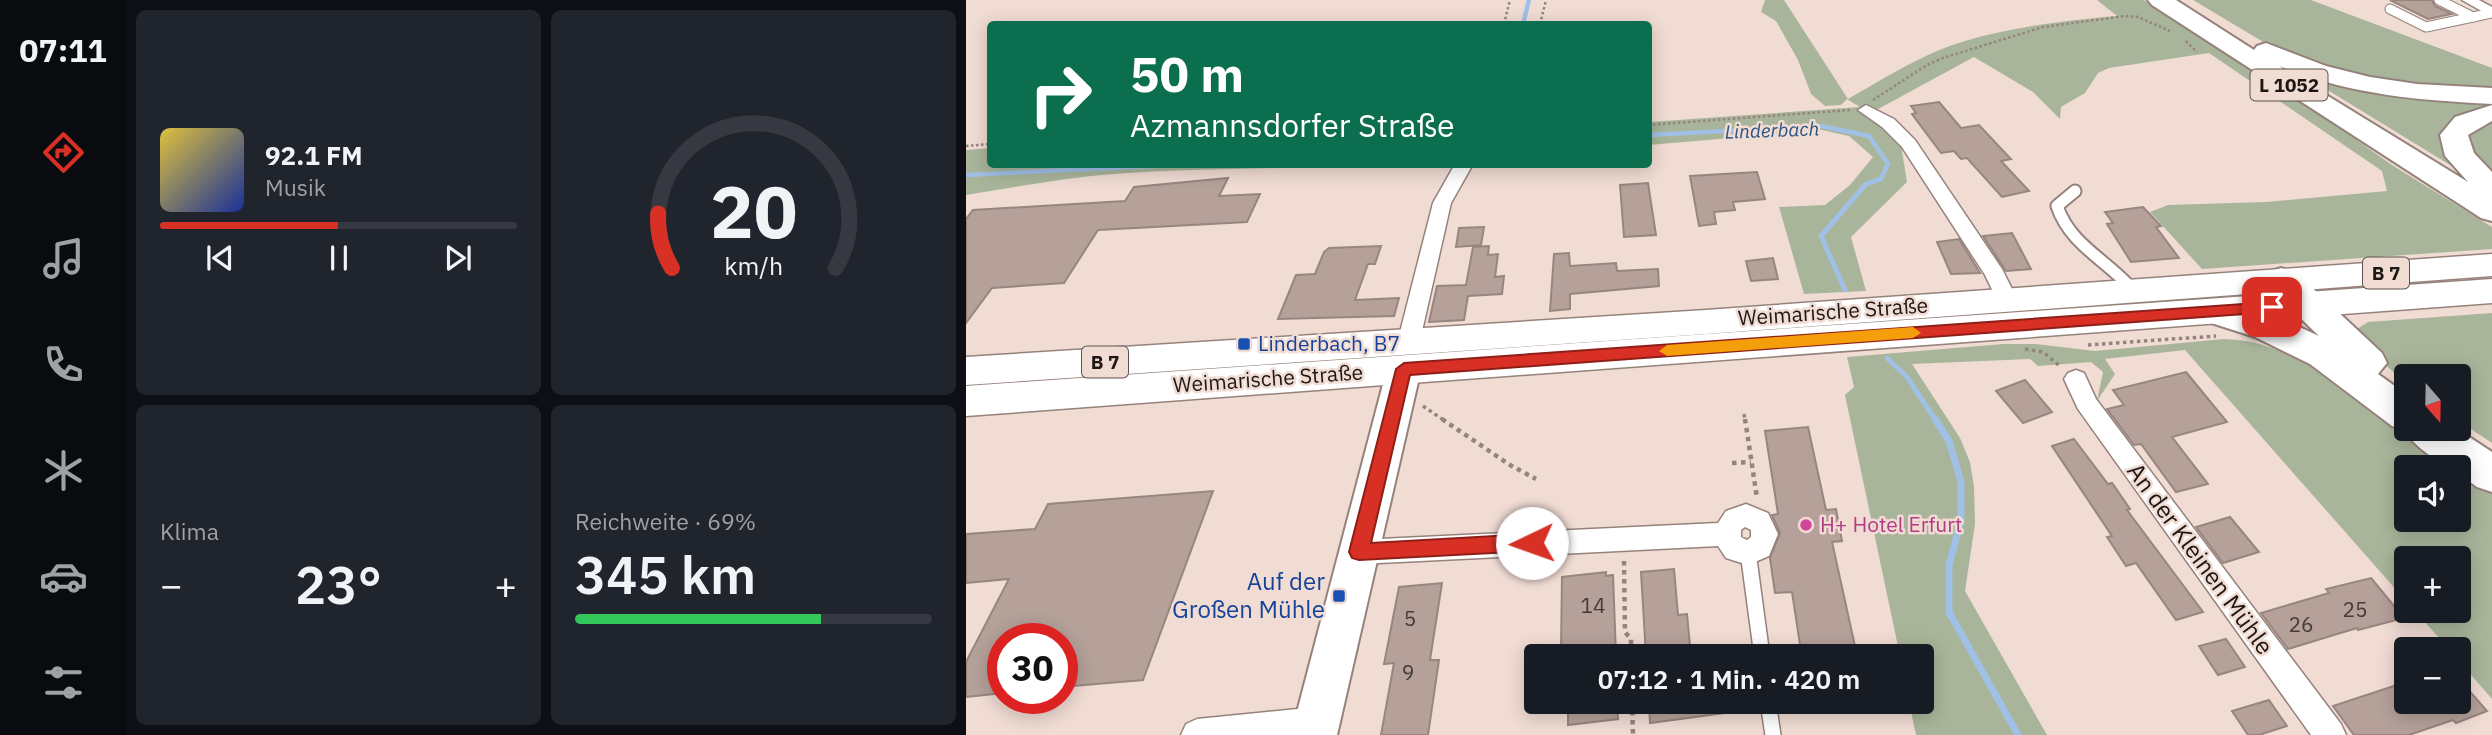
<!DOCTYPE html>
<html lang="de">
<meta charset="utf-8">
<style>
body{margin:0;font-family:"IBM Plex Sans",sans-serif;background:#20242c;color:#f1f3f6;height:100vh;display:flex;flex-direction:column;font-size:26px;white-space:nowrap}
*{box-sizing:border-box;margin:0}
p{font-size:23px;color:#9ea1a6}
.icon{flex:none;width:38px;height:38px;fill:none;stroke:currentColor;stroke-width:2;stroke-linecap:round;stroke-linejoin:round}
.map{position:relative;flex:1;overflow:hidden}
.drawer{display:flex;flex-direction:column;gap:10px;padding:10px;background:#0d0f14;width:840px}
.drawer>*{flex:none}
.hud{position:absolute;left:21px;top:21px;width:665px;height:147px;border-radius:7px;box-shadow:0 4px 18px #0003;background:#0b6e4f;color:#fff;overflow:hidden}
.needle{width:46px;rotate:160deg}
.tools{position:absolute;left:1428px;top:364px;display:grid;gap:14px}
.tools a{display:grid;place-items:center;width:77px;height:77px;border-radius:7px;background:#171b24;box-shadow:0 4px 18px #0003;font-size:35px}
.speed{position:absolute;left:21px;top:623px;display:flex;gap:14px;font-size:35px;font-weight:700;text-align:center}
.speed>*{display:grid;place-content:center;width:91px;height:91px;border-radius:50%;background:#171b24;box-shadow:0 4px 18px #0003;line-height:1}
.speed .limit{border:10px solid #d22;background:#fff;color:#111}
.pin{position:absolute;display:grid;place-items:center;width:60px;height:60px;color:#fff;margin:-30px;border-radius:14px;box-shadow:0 4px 10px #0006}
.me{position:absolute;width:77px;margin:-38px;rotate:267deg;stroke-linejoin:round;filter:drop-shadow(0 0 5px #0008)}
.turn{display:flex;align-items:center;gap:24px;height:147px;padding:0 28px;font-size:32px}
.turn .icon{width:91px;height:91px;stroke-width:2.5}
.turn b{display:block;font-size:49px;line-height:60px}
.big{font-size:52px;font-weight:600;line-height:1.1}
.drawer .card{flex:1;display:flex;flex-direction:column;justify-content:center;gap:10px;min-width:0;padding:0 24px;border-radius:10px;background:#20242c}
.drawer .dial{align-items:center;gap:0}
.dial svg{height:182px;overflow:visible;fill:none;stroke:#363941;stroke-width:7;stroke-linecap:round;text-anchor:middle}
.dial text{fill:#f1f3f6;stroke:none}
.song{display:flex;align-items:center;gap:21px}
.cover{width:84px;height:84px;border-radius:10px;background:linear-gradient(135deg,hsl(50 70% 55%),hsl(230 70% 35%))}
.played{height:7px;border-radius:4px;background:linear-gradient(90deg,#d93025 50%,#363941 50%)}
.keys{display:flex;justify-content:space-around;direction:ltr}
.heat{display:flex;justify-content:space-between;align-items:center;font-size:38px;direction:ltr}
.charge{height:10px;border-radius:5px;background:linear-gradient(90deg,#34c759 69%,#363941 0)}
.drawer .tiles{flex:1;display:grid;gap:10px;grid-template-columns:repeat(2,1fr)}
.trip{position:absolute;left:558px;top:644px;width:410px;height:70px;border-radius:7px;background:#171b24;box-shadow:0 4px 18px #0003;font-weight:600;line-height:70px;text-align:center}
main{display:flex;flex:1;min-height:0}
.tab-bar{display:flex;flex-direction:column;width:126px;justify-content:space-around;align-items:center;background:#090b0e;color:#9ea1a6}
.tab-bar .icon{width:49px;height:49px}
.tab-bar .current{color:#d93025}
.tab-bar b{font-size:32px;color:#f1f3f6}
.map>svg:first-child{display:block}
.green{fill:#a9b59a}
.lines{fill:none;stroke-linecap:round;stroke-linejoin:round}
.stream-far2{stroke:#a1c0e5;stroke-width:4.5}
.stream-far1{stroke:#a1c0e5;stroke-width:5}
.stream{stroke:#a1c0e5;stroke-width:7}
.building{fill:#b5a19a;stroke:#98857e;stroke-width:2}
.lane-far2-casing{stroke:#95827b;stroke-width:11}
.lane-far1-casing{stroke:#95827b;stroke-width:15}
.lane-casing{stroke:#95827b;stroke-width:18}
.street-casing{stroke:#95827b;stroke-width:3}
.secondary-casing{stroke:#95827b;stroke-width:4}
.primary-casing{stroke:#95827b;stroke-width:3}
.highway-casing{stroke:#95827b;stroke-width:4}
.path-far2{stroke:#93847e;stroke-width:2.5;stroke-dasharray:2.5 2.5;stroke-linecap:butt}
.path-far1{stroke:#93847e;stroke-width:3.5;stroke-dasharray:3.5 3.5;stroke-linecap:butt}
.path{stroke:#93847e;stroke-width:4.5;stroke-dasharray:4.5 4.5;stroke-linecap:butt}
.lane-far2{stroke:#fff;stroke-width:9}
.lane-far1{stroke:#fff;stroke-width:11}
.lane{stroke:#fff;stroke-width:15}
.street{fill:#fff;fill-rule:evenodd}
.secondary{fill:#fff;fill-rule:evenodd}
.primary{fill:#fff;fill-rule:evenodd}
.highway{fill:#fff;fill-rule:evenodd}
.route{fill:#d93025;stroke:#8d1f18;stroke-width:2}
.slow{fill:#f59e0b}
.transit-dot{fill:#1a4fb4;stroke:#f1dcd4;stroke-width:2.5}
.hotel-dot{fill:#d1479c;stroke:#f1dcd4;stroke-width:2.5}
.labels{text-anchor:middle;stroke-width:5;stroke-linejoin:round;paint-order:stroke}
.shield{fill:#f1dcd4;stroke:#5d524e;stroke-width:2}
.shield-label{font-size:19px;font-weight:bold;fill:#1e1714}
.far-water-label{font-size:19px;font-style:italic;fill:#285383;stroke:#f1dcd4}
.street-label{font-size:21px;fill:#1e1714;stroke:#f1dcd4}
.transit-label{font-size:21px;fill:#164399;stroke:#f1dcd4;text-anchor:start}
.hotel-label{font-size:21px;fill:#b23c85;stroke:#f1dcd4;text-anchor:start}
.near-number-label{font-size:21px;fill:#443a36}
.near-street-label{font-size:24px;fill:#1e1714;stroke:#f1dcd4}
.near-transit-label{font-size:24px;fill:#164399;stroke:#f1dcd4;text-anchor:end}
</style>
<main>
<nav class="tab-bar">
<b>07:11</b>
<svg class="icon current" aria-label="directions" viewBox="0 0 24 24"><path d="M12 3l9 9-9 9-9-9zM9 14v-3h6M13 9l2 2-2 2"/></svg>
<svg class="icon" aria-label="music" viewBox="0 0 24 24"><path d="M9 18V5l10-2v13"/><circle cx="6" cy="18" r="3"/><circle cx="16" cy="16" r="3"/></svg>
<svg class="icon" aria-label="phone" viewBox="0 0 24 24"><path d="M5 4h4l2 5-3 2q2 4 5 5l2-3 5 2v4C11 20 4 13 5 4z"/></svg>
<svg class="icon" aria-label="climate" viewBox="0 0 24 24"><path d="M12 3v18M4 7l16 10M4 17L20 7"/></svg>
<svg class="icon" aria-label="car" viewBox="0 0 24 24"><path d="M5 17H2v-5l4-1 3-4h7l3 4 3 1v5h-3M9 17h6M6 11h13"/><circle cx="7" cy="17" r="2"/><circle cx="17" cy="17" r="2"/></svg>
<svg class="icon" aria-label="filters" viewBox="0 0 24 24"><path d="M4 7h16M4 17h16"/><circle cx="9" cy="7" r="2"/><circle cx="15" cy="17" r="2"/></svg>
</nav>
<section class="drawer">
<div class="tiles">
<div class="card">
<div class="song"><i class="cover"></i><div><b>92.1 FM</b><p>Musik</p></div></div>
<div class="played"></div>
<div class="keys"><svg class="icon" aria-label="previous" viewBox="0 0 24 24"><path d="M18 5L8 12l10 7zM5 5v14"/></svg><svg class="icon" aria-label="pause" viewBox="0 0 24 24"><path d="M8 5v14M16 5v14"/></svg><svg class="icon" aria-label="next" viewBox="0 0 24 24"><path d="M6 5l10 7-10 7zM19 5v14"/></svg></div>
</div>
<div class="card dial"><svg viewBox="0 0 100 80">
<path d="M14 69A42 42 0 1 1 86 69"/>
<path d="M14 69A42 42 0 0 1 8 45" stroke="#d93025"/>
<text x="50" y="56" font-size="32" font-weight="700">20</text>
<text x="50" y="72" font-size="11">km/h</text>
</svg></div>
<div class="card"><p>Klima</p>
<div class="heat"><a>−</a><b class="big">23°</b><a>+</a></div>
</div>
<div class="card"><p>Reichweite · 69%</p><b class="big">345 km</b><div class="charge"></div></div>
</div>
</section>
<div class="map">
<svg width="1526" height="735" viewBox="0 0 1526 735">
<rect width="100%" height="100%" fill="#f1dcd4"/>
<!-- green -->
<g class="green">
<path d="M 799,0 L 818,0 L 882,99 C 908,84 934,68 962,55 C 1014,30 1094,21 1151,16 L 1131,0 L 1178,0 L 1374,128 L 1426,165 L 1526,227 L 1526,249 L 1236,269 L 1184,212 L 1202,205 L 1300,202 L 1421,191 L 1416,171 L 1243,53 L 1143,68 L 1132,73 L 1119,93 L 1095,107 L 1094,119 L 1067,92 L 1008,57 L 903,114 L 935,145 L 941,182 L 885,237 L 900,291 L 838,294 L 813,207 L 859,205 L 884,185 L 907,157 L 883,136 L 856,130 L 683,145 L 683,122 L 894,107 L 881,99 L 875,105 L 859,106 L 845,94 L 832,60 L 810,21 L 795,12 Z"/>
<path d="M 1227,0 L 1345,0 L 1526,68 L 1526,92 L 1414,83 L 1314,52 Z"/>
<path d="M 1316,62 L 1526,100 L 1526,107 L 1494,115 L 1488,122 L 1515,184 Z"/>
<path d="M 1526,117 L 1526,180 L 1500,141 L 1503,132 Z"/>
<path d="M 24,148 L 24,164 L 408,165 C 321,169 234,168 147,174 C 98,178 49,187 0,195 L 0,150 Z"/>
<path d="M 1526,313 L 1526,443 L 1493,421 L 1493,376 L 1440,376 L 1440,383 L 1378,329 L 1391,329 L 1402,322 Z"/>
<path d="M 1258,339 C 1343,341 1421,420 1487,467 L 1440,467 L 1440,520 L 1493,520 L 1493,471 L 1526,492 L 1526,699 L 1493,661 L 1493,649 L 1483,649 L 1449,611 L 1493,611 L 1493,558 L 1440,558 L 1440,601 L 1219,350 L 1139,359 L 1149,374 L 1131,401 L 1137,372 L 1125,362 L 1072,366 L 1064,359 L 946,364 L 994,438 L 1004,462 L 1008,487 L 1009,524 L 999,591 L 1081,735 L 950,735 L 943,702 L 956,702 L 956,656 L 934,656 L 879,395 L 888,387 L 881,357 L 1037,344 L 1070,344 L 1129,351 Z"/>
</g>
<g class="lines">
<!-- stream-far2 -->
<g class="stream-far2">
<path d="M 557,24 L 563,0"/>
<path d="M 682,135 L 855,126 L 903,136 L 922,164 L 915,179 L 906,182"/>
<path d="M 0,175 L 230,164"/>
</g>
<!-- stream-far1 -->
<g class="stream-far1">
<path d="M 879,290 L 855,236 L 900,184 L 911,180"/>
<path d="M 921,358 L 941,377 L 970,421"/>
</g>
<!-- stream -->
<path class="stream" d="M 969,419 L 983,441 L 995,482 L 995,520 L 983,565 L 983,612 L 1052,735"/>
</g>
<!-- building -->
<g class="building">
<path d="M 1424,0 L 1466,0 L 1469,6 L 1486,14 L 1462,19 Z"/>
<path d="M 973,102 L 995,128 L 1013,125 L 1045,159 L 1035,161 L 1063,191 L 1036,197 L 1001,158 L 995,159 L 988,151 L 975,153 L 946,114 L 950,113 L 945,106 Z"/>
<path d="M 791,172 L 799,199 L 767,202 L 769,210 L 748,212 L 750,224 L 733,226 L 724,176 Z"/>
<path d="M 262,178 L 253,196 L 294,194 L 281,222 L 132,230 L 98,283 L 26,288 L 0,323 L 0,219 L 7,210 L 159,201 L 168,187 Z"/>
<path d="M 682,183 L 690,235 L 658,237 L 654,185 Z"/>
<path d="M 1177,207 L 1195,226 L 1190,227 L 1213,258 L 1165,262 L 1141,224 L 1147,223 L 1139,212 Z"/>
<path d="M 518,227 L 515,245 L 490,247 L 493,228 Z"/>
<path d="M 1046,233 L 1065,269 L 1040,271 L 1017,236 Z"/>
<path d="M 993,239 L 1014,273 L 985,274 L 971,242 Z"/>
<path d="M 415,246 L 409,264 L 402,264 L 389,300 L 433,298 L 428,316 L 312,319 L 330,275 L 349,274 L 358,252 L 363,248 Z"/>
<path d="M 523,246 L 522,255 L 532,254 L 529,277 L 538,276 L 536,294 L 502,296 L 498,320 L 463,322 L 471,286 L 500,285 L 507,247 Z"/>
<path d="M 603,253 L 604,266 L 650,263 L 651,271 L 692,269 L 693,286 L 604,294 L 604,309 L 584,311 L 588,254 Z"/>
<path d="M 807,258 L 812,279 L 785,281 L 780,261 Z"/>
<path d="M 1220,372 L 1261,422 L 1206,437 L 1242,484 L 1210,492 L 1175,444 L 1168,445 L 1141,409 L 1158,405 L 1147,390 Z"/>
<path d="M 1059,380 L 1086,412 L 1057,423 L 1030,391 Z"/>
<path d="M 842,427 L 860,510 L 870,509 L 876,541 L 866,542 L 889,646 L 835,651 L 826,592 L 809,593 L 804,558 L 814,533 L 806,515 L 812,514 L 799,431 Z"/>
<path d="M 1108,439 L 1142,484 L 1146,483 L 1164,509 L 1161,510 L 1237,612 L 1210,620 L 1170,563 L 1160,566 L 1141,537 L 1146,536 L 1086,446 Z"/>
<path d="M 247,491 L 177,680 L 96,687 L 96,639 L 37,639 L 37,693 L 0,697 L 0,662 L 43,579 L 0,583 L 0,534 L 69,529 L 82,504 Z"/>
<path d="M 1264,517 L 1293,552 L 1257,563 L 1230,527 Z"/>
<path d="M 708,569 L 712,615 L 721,614 L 725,656 L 680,656 L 675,572 Z"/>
<path d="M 640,572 L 640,576 L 647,575 L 650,656 L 603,656 L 603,647 L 595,648 L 596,577 Z"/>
<path d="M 1405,578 L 1438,618 L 1392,630 L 1391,628 L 1322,649 L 1295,613 L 1363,593 L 1360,589 Z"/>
<path d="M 476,583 L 464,660 L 473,660 L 462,735 L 415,735 L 428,663 L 418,664 L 433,587 Z"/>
<path d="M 1260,639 L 1279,667 L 1252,675 L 1233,646 Z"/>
<path d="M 1493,679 L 1521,711 L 1490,723 L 1487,720 L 1443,735 L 1388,735 L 1367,706 L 1434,684 L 1440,691 L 1440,702 L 1493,702 Z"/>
<path d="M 1303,700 L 1321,726 L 1293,735 L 1282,735 L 1266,711 Z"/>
<path d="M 602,702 L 651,702 L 652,719 L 602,725 Z"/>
<path d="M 683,702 L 766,702 L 767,712 L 684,723 Z"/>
</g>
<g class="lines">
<defs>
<g id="lane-far2">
<path d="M 1473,0 L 1507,17 L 1526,13"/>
<path d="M 1424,9 L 1460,27 L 1507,17"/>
</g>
<path id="lane-far1" d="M 1109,191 L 1091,206 C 1104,245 1141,260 1167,290"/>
<g id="lane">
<path d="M 782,552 L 796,656"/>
<path d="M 802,702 L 807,735"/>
</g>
<g id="street">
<path d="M 1496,0 L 1513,0 L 1526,7 L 1526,17 Z"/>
<path d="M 900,105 L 928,119 L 949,140 L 1036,269 L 1051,299 L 1047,304 L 1040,306 L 1033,304 L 1019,275 L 936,147 L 916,127 L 892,110 Z"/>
<path d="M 489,164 L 507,164 L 485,203 L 454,340 L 451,346 L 443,348 L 435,346 L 432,340 L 467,203 Z"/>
<path d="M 1110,370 L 1118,373 L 1130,399 L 1375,724 L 1380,735 L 1345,735 L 1112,409 L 1098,379 L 1102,373 Z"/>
<path d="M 780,504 L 802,513 L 812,534 L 803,556 L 782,565 L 760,558 L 752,546 L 393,564 L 383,561 L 379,552 L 383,543 L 393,540 L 752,523 L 760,511 ZM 779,527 L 785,530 L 785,537 L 781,540 L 775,537 L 775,530 Z"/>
<path d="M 351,707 L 362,712 L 367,723 L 360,735 L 215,735 L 220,724 L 231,719 Z"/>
</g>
<path id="secondary" d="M 438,357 L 450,360 L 455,369 L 371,735 L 325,735 L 421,369 L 426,360 Z"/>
<g id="primary">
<path d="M 1526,254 L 1526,276 L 740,334 L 0,385 L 0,357 L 740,310 Z"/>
<path d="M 1526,279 L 1526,303 L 0,416 L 0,386 Z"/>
</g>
<g id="highway">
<path d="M 1182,0 L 1210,0 L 1288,50 L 1291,46 L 1300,43 L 1360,66 L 1404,77 L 1451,84 L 1526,88 L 1526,104 C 1450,100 1385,95 1313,66 L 1502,182 L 1479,156 L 1474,135 L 1489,117 L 1526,105 L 1526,121 L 1502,135 L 1508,153 L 1526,172 L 1526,221 L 1515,218 L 1186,5 Z"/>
<path d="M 1315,268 L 1327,272 L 1339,281 L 1416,353 L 1421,363 L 1412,374 L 1440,394 L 1440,429 L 1491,429 L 1526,452 L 1526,492 L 1511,487 L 1493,474 L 1493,467 C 1475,467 1448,446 1439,431 L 1426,426 L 1344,364 L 1289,337 L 1236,320 L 1231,311 L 1236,302 C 1266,293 1324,323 1353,336 L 1303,288 L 1298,280 L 1303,272 Z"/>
</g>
</defs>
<!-- lane-far2 casing -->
<use href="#lane-far2" class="lane-far2-casing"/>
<!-- lane-far1 casing -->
<use href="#lane-far1" class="lane-far1-casing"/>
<!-- lane casing -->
<use href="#lane" class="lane-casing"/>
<!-- street casing -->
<use href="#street" class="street-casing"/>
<!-- secondary casing -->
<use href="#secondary" class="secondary-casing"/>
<!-- primary casing -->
<use href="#primary" class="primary-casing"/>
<!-- highway casing -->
<use href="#highway" class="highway-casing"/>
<!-- path-far2 -->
<g class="path-far2">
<path d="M 538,24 L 544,0"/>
<path d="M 574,24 L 580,0"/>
<path d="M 1220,41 L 1231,52"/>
<path d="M 907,100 L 961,65 L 977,58 L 1077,27 L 1159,16 L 1172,17 L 1204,31"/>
<path d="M 682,125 L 884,110"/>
<path d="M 0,146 L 24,144"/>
</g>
<!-- path-far1 -->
<g class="path-far1">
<path d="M 1122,345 L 1250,336"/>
<path d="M 1059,349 L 1077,352 L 1095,367"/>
<path d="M 457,406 L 479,421"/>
<path d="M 778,414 L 779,421"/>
</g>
<!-- path -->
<g class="path">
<path d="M 476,419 L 544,465 L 570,479"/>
<path d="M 779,419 L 791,498"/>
<path d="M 766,463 L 785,462"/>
<path d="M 658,561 L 659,632 L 665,639 L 665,656"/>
<path d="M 666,702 L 667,735"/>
</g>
<!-- lane-far2 -->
<use href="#lane-far2" class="lane-far2"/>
<!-- lane-far1 -->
<use href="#lane-far1" class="lane-far1"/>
<!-- lane -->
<use href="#lane" class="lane"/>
<!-- street -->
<use href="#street" class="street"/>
<!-- secondary -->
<use href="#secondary" class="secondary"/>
<!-- primary -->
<use href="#primary" class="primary"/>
<!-- highway -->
<use href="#highway" class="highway"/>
</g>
<!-- route -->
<path class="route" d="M 1306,302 L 1314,307 L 1306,312 L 444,375 L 405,543 L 566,534 L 573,537 L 575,543 L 573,549 L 566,551 L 393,560 L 386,558 L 383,552 L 430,369 L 438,363 Z"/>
<!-- slow -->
<path class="slow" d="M 947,327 L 955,333 L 947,338 L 701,356 L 693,351 L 701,345 Z"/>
<!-- markers -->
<g class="transit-dot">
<rect x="271" y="337" width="14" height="14" rx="3.5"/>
<rect x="366" y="589" width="14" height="14" rx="3.5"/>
</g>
<circle class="hotel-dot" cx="840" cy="525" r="7"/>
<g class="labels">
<!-- shield labels -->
<g class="shield">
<rect x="1284.5" y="69.5" width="77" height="31" rx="5"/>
<rect x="1397" y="257.5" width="46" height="31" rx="5"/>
<rect x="116" y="346.5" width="46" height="31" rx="5"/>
</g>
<g class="shield-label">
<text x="1323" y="92">L 1052</text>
<text x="1420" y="280">B 7</text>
<text x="139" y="369">B 7</text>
</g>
<!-- far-water labels -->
<g class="far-water-label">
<text transform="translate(806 130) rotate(-2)" y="7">Linderbach</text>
</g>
<!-- street labels -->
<g class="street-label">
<text transform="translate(867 312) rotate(-4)" y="7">Weimarische Straße</text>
<text transform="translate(302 379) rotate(-4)" y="7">Weimarische Straße</text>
</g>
<!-- transit labels -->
<g class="transit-label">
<text x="292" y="351">Linderbach, B7</text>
</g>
<!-- hotel labels -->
<g class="hotel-label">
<text x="854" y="532">H+ Hotel Erfurt</text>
</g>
<!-- near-number labels -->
<g class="near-number-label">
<text x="627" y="613">14</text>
<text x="1389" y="617">25</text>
<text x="444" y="626">5</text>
<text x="1335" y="632">26</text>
<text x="442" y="680">9</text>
</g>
<!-- near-street labels -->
<g class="near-street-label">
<text transform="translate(1234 559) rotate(54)" y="8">An der Kleinen Mühle</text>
</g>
<!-- near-transit labels -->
<g class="near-transit-label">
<text x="359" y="590">Auf der<tspan x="359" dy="28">Großen Mühle</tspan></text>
</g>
</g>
</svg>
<div class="tools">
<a><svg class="needle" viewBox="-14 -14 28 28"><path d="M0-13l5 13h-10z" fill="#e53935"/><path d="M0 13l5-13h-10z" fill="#9ea1a6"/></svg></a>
<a><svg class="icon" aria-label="sound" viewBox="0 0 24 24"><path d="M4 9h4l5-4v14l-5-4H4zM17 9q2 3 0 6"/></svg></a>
<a>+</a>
<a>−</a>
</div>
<div class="speed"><div class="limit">30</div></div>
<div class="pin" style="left:1306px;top:307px;background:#d93025"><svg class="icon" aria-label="arrive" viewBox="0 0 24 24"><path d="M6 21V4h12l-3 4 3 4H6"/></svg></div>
<svg class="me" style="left:566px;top:543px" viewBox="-20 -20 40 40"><circle r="19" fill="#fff"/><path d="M0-13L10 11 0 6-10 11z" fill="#d93025"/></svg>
<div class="trip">07:12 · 1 Min. · 420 m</div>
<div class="hud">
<div class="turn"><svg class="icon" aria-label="right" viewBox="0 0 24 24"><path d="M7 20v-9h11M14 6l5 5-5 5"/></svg><div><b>50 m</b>Azmannsdorfer Straße</div></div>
</div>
</div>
</main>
